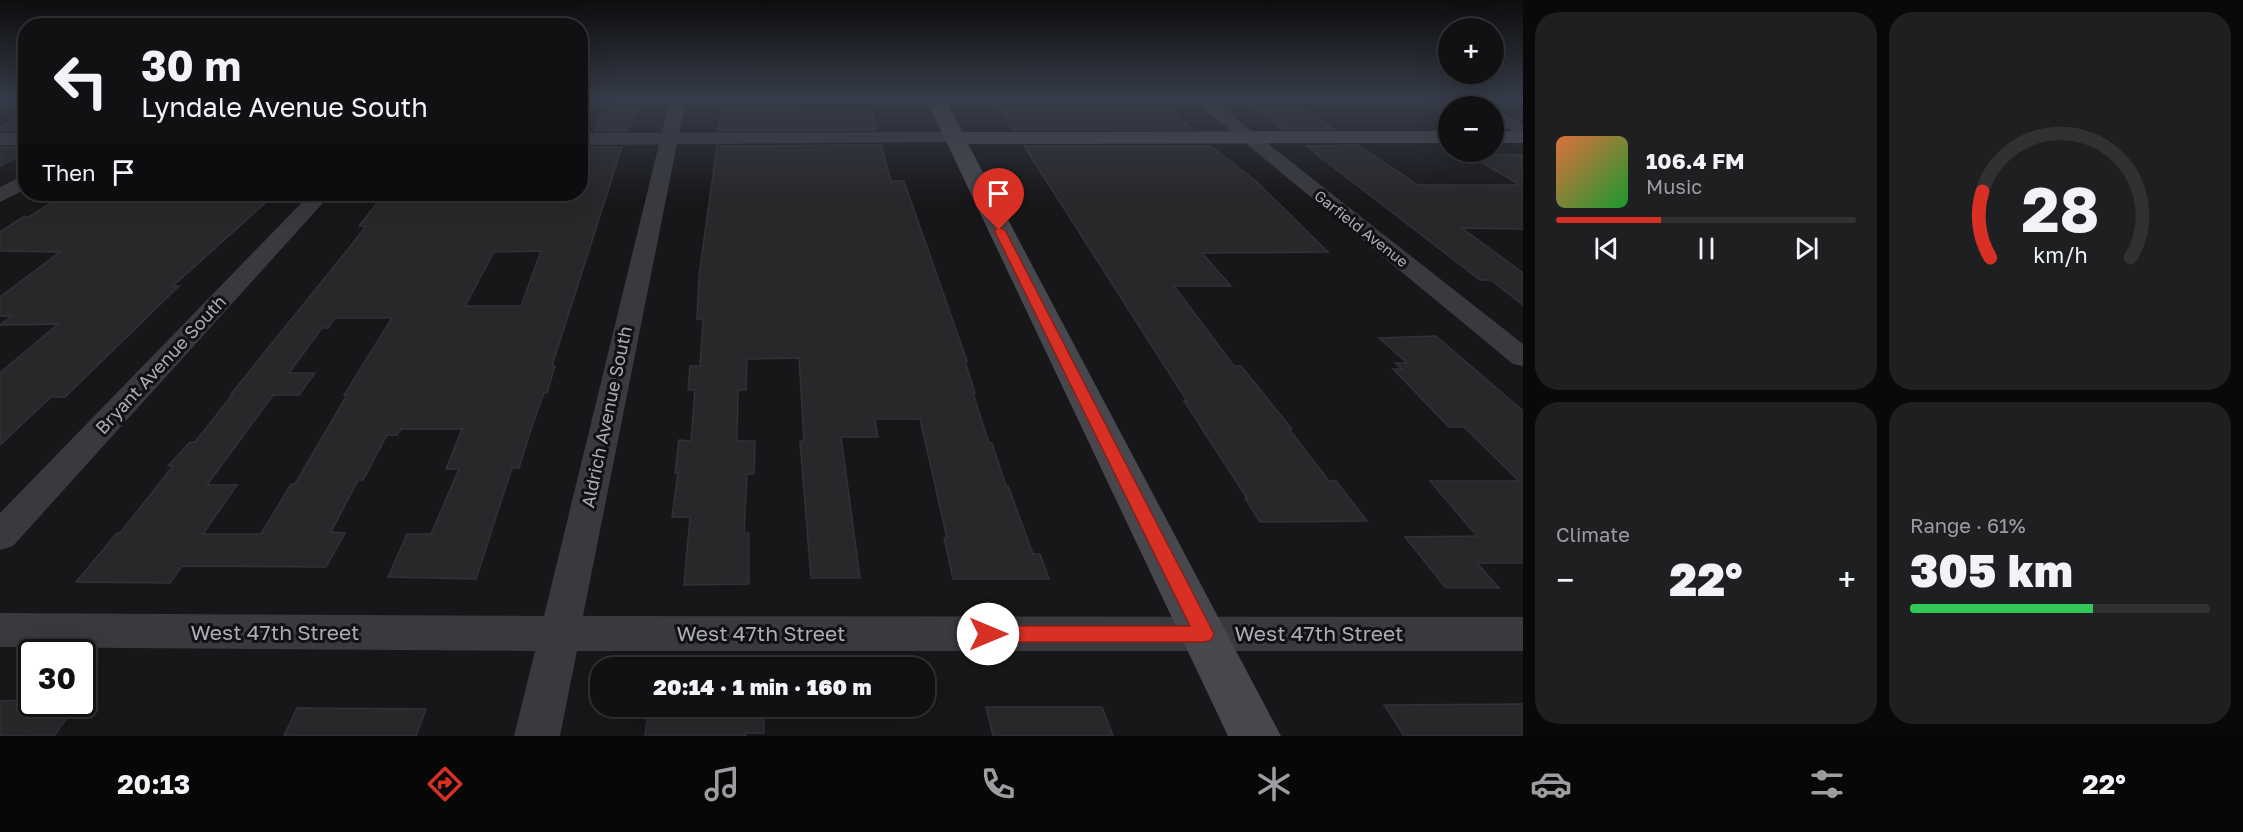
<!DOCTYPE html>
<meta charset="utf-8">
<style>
body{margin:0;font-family:"Golos Text",sans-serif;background:#1e1f21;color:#f1f3f6;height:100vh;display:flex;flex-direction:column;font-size:22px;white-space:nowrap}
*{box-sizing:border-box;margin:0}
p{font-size:20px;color:#9c9da0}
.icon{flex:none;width:33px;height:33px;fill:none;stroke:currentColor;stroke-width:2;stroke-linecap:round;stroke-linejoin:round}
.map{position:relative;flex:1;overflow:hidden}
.side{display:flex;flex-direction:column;gap:12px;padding:12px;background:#09090a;width:720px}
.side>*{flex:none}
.guide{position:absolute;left:18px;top:18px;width:570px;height:183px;border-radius:24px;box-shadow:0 6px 24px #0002,0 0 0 2px #303133;background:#111113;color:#f1f3f6;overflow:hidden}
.fabs{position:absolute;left:1438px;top:18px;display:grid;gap:12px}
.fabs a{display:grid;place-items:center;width:66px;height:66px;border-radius:50%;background:#111113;box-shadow:0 6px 24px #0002,0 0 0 2px #303133;font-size:30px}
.speed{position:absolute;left:18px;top:639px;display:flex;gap:12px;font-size:30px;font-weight:700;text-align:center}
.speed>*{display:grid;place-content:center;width:78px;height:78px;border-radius:50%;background:#111113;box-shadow:0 6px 24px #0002,0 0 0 2px #303133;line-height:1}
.speed .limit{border:3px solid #111;border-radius:9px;background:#fff;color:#111}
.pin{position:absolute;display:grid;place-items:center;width:51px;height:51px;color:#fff;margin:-62px -26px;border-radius:50% 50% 50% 0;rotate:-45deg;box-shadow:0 0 6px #0007}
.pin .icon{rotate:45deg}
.me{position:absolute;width:66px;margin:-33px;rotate:90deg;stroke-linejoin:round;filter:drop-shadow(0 0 4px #0008)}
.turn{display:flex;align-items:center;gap:21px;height:126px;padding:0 24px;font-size:27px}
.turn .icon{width:78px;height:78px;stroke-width:2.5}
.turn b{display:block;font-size:42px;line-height:51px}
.then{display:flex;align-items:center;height:57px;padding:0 24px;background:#0003;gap:12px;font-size:22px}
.big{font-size:45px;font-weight:800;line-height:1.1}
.side .tile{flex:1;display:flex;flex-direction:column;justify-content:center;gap:9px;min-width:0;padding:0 21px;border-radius:24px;background:#1e1f21}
.side .dial{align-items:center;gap:0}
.dial svg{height:156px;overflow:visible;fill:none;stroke:#303133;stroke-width:7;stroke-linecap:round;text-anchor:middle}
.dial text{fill:#f1f3f6;stroke:none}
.song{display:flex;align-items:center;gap:18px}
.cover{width:72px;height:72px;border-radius:9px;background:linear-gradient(135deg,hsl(20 70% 55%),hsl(130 70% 35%))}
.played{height:6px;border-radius:3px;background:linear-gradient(90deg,#d93025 35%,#303133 35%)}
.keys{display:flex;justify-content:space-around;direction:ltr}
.heat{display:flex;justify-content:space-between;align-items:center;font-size:33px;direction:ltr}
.charge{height:9px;border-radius:4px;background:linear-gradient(90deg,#34c759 61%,#303133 0)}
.side .tiles{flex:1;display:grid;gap:12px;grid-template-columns:repeat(2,1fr)}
.trip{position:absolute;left:590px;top:657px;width:345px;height:60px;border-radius:24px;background:#111113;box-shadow:0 6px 24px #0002,0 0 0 2px #303133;font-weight:800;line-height:60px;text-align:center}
.menu{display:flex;height:96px;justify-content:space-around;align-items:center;background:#070708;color:#9c9da0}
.menu .icon{width:42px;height:42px}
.menu .active{color:#d93025}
.menu b{font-size:27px;color:#f1f3f6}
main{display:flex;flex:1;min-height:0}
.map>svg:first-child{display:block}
.building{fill:#28272a;stroke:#323135;stroke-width:1.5;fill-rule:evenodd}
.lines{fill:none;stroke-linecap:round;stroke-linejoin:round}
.minor{fill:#39393e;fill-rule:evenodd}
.tertiary{fill:#39393e;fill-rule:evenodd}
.secondary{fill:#47484e;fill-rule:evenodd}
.route{fill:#d93025;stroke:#8d1f18;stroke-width:1.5}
.labels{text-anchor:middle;stroke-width:6;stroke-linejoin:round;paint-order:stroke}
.far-street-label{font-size:15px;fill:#aaadb8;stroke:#121214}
.street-label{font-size:18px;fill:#aaadb8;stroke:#121214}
.near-street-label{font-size:21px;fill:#aaadb8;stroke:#121214}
</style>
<main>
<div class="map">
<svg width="1523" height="736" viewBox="0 0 1523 736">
<rect width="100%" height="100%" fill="#171719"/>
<!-- building -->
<g class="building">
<path d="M 994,101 L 1031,101 L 1036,107 L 1118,107 L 1113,101 L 1160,101 L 1192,129 L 1013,130 Z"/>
<path d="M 721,102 L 795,102 L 796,112 L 872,112 L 877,130 L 719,130 Z"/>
<path d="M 1246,102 L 1292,102 L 1333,129 L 1283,129 Z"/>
<path d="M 610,106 L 638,106 L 628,131 L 594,131 L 601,114 L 607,114 Z"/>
<path d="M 26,113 L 26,131 L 0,131 L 0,127 Z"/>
<path d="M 881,145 L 891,181 L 904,181 L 967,361 L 965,361 L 975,393 L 973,393 L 989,443 L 992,443 L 1006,486 L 1008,486 L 1033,554 L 1040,554 L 1049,579 L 953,579 L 944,538 L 947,538 L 920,419 L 875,419 L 878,437 L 841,437 L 860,578 L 811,578 L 800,441 L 804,441 L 799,358 L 747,359 L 746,390 L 738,390 L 737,441 L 755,441 L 754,474 L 747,474 L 744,533 L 749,533 L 749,584 L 684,585 L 690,517 L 672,517 L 678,473 L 675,473 L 679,440 L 691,441 L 695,390 L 688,390 L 690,366 L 700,366 L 703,319 L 697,319 L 699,276 L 717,146 Z"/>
<path d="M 1358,145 L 1418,185 L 1520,185 L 1468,154 L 1523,155 L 1523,229 L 1462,228 L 1523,273 L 1523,305 L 1491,280 L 1480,280 L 1306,146 Z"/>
<path d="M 1024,146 L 1210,146 L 1256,181 L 1328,252 L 1202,253 L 1231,286 L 1174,286 L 1234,366 L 1241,366 L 1292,429 L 1289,429 L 1329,481 L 1336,481 L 1367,521 L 1260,522 L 1245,498 L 1247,498 L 1184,401 L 1187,401 Z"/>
<path d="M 0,147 L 26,147 L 26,152 L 0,166 Z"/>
<path d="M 587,147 L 622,147 L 552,366 L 555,366 L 547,393 L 544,393 L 531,429 L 519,468 L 512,468 L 476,579 L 388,577 L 407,534 L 431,534 L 459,469 L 446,469 L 462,429 L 401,429 L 397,435 L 387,435 L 363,480 L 358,480 L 331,532 L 345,533 L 326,567 L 182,566 L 170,583 L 76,582 L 117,533 L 120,533 L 173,466 L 168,466 L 190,442 L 195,442 L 233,394 L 231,394 L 345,253 L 366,226 L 359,226 L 384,194 L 580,194 L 580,161 ZM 541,251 L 521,306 L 465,306 L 494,252 ZM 335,318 L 392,318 L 344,395 L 347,395 L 295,484 L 291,484 L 261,534 L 203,534 L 237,485 L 207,485 L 273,395 L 299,395 L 315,373 L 289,373 L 322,328 L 328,328 Z"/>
<path d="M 65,194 L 267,194 L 264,196 L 273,196 L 173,286 L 179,286 L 65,397 L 51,397 L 0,445 L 0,373 L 58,324 L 0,325 L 12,316 L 0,316 L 0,297 L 60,252 L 0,251 L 0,232 L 23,217 L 29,217 Z"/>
<path d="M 1436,336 L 1523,411 L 1523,563 L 1477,563 L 1499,588 L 1446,588 L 1405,537 L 1477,536 L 1430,481 L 1519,481 L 1464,427 L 1449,427 L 1393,369 L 1402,369 L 1395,363 L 1407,363 L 1379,338 Z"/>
<path d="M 32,700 L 32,704 L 77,704 L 54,736 L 0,736 L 0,701 Z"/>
<path d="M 1523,704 L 1523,736 L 1404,736 L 1384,705 Z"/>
<path d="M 649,706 L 764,706 L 764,733 L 746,733 L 746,736 L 645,736 Z"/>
<path d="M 986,707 L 1102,707 L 1113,736 L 993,736 Z"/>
<path d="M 297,708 L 426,709 L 416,736 L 284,736 Z"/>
</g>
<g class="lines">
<!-- minor -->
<g class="minor">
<path d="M 670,99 L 686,99 L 583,616 L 1523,617 L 1523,651 L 577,651 L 560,736 L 514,736 L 535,651 L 0,647 L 0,613 L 544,616 Z"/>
<path d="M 1192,99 L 1211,99 L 1523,344 L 1523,366 L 1513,364 Z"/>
<path d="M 1456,99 L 1478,99 L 1486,106 L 1466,106 Z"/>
<path d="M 1494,110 L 1523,123 L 1523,135 L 1494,122 Z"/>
<path d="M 26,174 L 26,189 L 0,202 L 0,187 Z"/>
<path d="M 310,194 L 331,194 L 13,546 L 0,550 L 0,513 Z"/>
</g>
<!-- tertiary -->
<g class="tertiary">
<path d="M 955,132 L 962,134 L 965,138 L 962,142 L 580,145 L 580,133 Z"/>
<rect x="0" y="133" width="26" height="12"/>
</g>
<!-- secondary -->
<g class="secondary">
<path d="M 926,99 L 945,99 L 962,132 L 1449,131 L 1449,143 L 968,144 L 1281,736 L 1228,736 Z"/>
<rect x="1494" y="131" width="29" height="12"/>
</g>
</g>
<!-- sky -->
<linearGradient id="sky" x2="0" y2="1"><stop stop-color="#0d0d0e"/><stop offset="0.49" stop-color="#363c49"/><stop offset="1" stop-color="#363c49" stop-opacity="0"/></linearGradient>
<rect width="1523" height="202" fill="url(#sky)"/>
<!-- route -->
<path class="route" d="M 999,227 L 1005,230 L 1211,628 L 1214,634 L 1211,640 L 1204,642 L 988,642 L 981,640 L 978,634 L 981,628 L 988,626 L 1190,626 L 994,230 Z"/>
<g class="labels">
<!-- far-street labels -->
<g class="far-street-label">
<text transform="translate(1361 229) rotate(38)" y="5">Garfield Avenue</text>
</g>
<!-- street labels -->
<g class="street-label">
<text transform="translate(161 365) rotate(-47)" y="6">Bryant Avenue South</text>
<text transform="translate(607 417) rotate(-78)" y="6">Aldrich Avenue South</text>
</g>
<!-- near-street labels -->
<g class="near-street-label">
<text x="275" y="640">West 47th Street</text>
<text x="761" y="641">West 47th Street</text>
<text x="1319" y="641">West 47th Street</text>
</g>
</g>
</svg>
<div class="fabs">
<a>+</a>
<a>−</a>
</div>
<div class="speed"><div class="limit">30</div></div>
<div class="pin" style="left:999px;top:230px;background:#d93025"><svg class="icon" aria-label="arrive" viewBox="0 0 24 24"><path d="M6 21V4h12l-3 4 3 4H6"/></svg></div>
<svg class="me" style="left:988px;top:634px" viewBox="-20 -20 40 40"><circle r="19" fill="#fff"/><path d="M0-13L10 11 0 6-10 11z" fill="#d93025"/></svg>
<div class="trip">20:14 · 1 min · 160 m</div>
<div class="guide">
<div class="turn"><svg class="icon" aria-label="left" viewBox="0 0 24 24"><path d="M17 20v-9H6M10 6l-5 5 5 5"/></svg><div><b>30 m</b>Lyndale Avenue South</div></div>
<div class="then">Then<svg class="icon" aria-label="arrive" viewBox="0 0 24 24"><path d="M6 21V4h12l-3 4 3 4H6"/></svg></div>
</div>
</div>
<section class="side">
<div class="tiles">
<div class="tile">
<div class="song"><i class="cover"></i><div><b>106.4 FM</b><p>Music</p></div></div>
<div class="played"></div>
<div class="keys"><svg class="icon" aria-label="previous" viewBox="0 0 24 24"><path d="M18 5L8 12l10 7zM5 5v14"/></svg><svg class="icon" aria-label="pause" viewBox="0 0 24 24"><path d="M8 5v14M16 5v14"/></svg><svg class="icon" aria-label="next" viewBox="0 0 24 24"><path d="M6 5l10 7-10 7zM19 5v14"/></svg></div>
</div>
<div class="tile dial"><svg viewBox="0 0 100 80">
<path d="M14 69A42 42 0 1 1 86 69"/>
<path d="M14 69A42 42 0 0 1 10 35" stroke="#d93025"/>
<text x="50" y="56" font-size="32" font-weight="700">28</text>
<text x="50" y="72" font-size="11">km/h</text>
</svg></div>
<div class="tile"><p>Climate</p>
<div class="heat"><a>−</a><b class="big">22°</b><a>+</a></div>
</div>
<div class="tile"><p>Range · 61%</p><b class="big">305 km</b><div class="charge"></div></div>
</div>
</section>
</main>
<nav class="menu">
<b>20:13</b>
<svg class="icon active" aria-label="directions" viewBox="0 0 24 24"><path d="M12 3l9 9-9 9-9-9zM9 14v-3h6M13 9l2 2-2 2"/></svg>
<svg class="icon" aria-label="music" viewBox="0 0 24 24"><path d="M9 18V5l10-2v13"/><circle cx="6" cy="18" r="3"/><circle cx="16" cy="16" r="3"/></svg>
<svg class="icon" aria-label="phone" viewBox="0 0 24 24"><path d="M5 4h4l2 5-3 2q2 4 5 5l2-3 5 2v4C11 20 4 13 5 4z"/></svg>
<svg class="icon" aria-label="climate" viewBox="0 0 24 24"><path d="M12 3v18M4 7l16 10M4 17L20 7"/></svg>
<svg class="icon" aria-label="car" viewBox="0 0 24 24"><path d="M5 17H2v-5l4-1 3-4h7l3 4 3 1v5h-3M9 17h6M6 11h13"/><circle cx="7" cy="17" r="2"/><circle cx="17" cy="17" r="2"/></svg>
<svg class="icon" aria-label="filters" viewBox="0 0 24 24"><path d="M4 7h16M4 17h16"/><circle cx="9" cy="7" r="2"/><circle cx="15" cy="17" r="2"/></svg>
<b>22°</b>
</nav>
